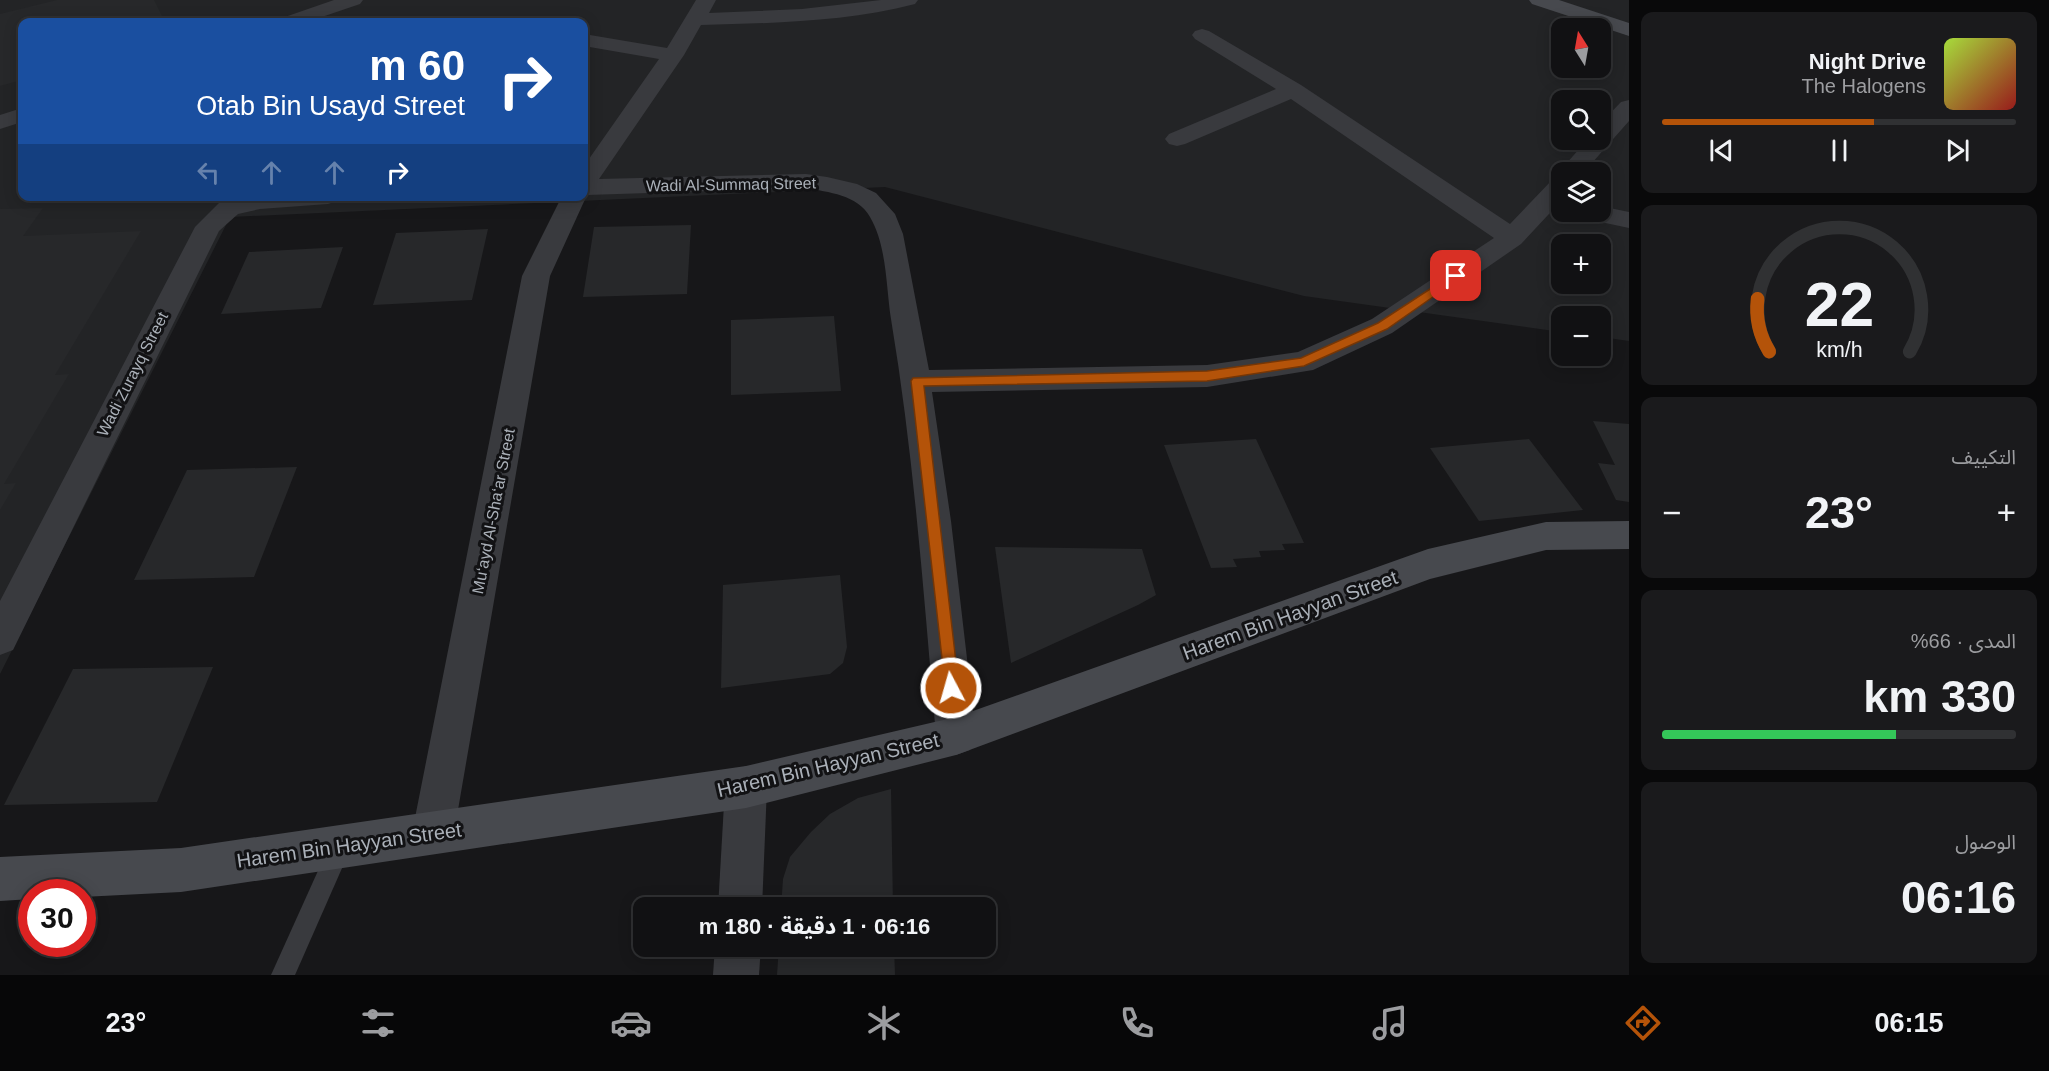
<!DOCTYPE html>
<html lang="ar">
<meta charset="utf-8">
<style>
body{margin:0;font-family:Helvetica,"Noto Sans Arabic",sans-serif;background:#1a1a1c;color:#f1f3f6;direction:rtl;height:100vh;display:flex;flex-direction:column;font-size:22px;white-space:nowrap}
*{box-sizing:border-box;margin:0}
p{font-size:20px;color:#9c9da0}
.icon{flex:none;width:33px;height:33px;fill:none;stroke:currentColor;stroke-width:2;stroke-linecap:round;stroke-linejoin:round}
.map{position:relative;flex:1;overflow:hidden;direction:ltr}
.side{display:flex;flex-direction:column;gap:12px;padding:12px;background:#09090a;width:420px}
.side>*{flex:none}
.hud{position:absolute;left:18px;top:18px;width:570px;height:183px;border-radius:12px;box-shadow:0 3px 15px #0003,0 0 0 2px #303133;direction:rtl;background:#1a4fa0;color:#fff;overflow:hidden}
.needle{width:39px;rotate:349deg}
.tools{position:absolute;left:1551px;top:18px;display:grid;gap:12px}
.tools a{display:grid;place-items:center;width:60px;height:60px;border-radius:12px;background:#111113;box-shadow:0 3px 15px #0003,0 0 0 2px #303133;font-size:30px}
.speed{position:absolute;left:18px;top:879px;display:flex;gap:12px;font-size:30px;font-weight:700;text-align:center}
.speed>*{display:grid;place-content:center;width:78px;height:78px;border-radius:50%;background:#111113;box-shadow:0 3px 15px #0003,0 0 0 2px #303133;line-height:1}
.speed .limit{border:9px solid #d22;background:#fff;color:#111}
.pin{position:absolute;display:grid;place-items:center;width:51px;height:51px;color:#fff;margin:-26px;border-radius:12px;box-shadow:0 3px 9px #0006}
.me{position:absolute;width:66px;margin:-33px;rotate:354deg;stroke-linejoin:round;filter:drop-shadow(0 0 4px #0008)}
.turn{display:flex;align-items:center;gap:21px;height:126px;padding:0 24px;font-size:27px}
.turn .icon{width:78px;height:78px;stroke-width:2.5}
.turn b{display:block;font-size:42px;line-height:51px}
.lanes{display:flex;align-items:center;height:57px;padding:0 24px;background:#0003;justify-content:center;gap:30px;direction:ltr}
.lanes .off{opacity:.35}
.big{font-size:45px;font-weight:700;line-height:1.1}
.side .tile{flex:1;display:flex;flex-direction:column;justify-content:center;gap:9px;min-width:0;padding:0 21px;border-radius:12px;background:#1a1a1c}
.side .dial{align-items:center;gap:0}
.dial svg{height:156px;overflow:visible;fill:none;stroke:#303133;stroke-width:7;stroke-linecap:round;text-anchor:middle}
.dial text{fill:#f1f3f6;stroke:none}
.song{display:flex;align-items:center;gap:18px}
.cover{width:72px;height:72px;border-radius:9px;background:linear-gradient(135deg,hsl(80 70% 55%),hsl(0 70% 35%))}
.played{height:6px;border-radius:3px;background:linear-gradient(90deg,#b45309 60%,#303133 60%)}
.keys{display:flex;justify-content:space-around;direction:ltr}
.heat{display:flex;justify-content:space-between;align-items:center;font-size:33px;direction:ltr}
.charge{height:9px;border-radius:4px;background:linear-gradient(90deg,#34c759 66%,#303133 0)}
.trip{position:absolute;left:633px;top:897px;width:363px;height:60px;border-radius:12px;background:#111113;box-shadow:0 3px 15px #0003,0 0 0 2px #303133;font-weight:700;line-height:60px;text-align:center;direction:rtl}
.dock{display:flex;height:96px;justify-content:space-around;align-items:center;background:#070708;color:#9c9da0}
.dock .icon{width:42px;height:42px}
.dock .selected{color:#b45309}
.dock b{font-size:27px;color:#f1f3f6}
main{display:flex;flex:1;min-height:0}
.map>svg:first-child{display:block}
.built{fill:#232426;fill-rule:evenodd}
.building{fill:#27282a}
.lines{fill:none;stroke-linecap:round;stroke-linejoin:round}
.lane{fill:#393a3e;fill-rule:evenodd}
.street{fill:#393a3e;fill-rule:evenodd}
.secondary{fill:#47494e;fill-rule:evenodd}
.route{fill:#b45309;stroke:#753606;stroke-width:1.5}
.labels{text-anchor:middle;stroke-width:6;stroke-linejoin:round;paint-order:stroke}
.street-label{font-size:16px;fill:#aab0b8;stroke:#121214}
.near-street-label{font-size:20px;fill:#aab0b8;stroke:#121214}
</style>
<main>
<section class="side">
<div class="tile">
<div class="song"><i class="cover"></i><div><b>Night Drive</b><p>The Halogens</p></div></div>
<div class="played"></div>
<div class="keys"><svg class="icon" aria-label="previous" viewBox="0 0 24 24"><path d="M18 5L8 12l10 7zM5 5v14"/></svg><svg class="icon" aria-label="pause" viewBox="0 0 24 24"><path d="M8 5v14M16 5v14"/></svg><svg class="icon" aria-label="next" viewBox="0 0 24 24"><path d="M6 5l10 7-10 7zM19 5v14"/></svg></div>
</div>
<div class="tile dial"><svg viewBox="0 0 100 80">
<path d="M14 69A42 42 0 1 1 86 69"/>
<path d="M14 69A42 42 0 0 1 8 42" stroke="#b45309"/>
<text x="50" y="56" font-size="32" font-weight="700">22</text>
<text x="50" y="72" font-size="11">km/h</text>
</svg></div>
<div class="tile"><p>التكييف</p>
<div class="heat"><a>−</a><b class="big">23°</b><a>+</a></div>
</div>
<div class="tile"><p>المدى · 66%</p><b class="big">330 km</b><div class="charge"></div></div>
<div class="tile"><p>الوصول</p><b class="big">06:16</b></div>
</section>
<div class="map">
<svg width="1629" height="975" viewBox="0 0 1629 975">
<rect width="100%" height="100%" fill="#171719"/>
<!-- built -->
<path class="built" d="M 0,0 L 1629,0 L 1629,341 L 1601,337 L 1600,316 L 1562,316 L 1561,332 L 1304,296 L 885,187 L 230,217 L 0,674 ZM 22,22 L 584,22 L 584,196 L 22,196 ZM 1562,28 L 1600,28 L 1600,68 L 1562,68 ZM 1562,100 L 1600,100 L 1600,140 L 1562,140 ZM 1562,172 L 1600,172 L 1600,212 L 1562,212 ZM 1562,244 L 1600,244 L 1600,284 L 1562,284 Z"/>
<!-- building -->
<g class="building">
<path d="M 57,0 L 154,0 L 165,22 L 22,22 L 22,80 L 0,86 L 0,14 Z"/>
<path d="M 43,208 L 23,236 L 141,231 L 55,375 L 69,374 L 4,484 L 16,483 L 0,510 L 0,209 Z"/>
<path d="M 691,225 L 687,294 L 583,297 L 594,227 Z"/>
<path d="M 488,229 L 472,300 L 373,305 L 396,233 Z"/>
<path d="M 343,247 L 321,308 L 221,314 L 249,252 Z"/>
<path d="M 834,316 L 841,391 L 731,395 L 731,320 Z"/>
<path d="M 1593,421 L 1629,424 L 1629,502 L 1616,500 L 1598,463 L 1615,465 Z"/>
<path d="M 1256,439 L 1304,543 L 1282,544 L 1285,550 L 1259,551 L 1261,557 L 1233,559 L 1237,567 L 1211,568 L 1164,445 Z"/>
<path d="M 1529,439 L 1583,510 L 1479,521 L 1430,448 Z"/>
<path d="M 297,467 L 254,577 L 134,580 L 187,470 Z"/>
<path d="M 995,547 L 1142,549 L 1156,595 L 1138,605 L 1011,663 Z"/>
<path d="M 840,575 L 847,647 L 843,663 L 830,674 L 721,688 L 723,585 Z"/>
<path d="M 213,667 L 157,802 L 4,805 L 73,669 Z"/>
<path d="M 891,789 L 893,908 L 781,908 L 783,879 L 790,857 L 811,832 L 830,814 L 858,798 Z"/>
<path d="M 779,946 L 894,946 L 895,975 L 777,975 Z"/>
</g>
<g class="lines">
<!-- lane -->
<path class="lane" d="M 339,839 L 347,842 L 350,850 L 295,975 L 271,975 L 331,842 Z"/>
<!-- street -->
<g class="street">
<path d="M 334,0 L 363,0 L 360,4 L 307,22 L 279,22 L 282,18 Z"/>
<path d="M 696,0 L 716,0 L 709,13 L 802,9 L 881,0 L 918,0 L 915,4 C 845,22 773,23 701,25 L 684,55 L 599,179 L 806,174 L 827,177 L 857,184 L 876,193 L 895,214 L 903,234 L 929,370 L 1207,365 L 1298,352 L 1372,319 L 1494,238 L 1291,99 L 1185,144 L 1177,146 L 1169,144 L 1165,139 L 1169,134 L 1276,89 L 1195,39 L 1192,35 L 1195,31 L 1202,29 L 1209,31 L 1301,85 L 1510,224 L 1553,179 L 1562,177 L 1562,200 L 1521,244 L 1392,333 L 1313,370 L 1207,387 L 932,392 L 951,521 L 976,736 L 970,750 L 956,755 L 942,750 L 936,736 C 924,597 914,457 891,319 C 886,287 887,246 870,217 C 858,195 828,192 806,188 L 587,195 L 550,276 L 454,833 L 448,848 L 433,854 L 418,848 L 412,833 L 522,276 L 562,196 L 584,196 L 584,166 L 659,59 L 584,46 L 584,34 L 667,48 Z"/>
<path d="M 1629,100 L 1629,121 L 1584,172 L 1562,172 L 1562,176 L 1559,172 L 1587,140 L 1600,140 L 1600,124 L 1621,102 Z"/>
<path d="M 22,108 L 22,122 L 0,129 L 0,115 Z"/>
<path d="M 245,196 L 340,196 L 337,201 L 328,204 L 260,209 L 238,214 L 219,231 L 13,650 L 0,655 L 0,601 L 195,227 L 220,202 Z"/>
<path d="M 1600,206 L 1629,212 L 1629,228 L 1582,218 L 1578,212 L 1600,212 Z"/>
<path d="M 746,766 L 761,772 L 767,787 L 762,908 L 718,908 L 725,787 L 731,772 Z"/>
<path d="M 715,946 L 761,946 L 759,975 L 713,975 Z"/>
</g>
<!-- secondary -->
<g class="secondary">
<path d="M 1529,0 L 1559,0 L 1629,23 L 1629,36 L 1532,4 Z"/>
<path d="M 1629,521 L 1629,549 L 1546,550 L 1430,579 L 956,755 L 746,808 L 181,892 L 82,897 L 82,892 L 32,892 L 32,899 L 0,901 L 0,857 L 181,848 L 746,766 L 956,717 L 1428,549 L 1546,522 Z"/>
</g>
</g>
<!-- route -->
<path class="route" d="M 1456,272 L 1462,276 L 1460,278 L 1387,329 L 1304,366 L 1207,381 L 924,386 L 959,688 L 957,694 L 951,696 L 946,694 L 911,381 L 913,378 L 1207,371 L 1301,358 L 1378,323 Z"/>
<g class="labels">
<!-- street labels -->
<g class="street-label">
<text transform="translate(731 184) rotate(-1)" y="6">Wadi Al-Summaq Street</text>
<text transform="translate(132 374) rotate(-63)" y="6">Wadi Zurayq Street</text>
<text transform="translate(493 511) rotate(-79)" y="6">Mu‘ayd Al-Sha‘ar Street</text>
</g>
<!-- near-street labels -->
<g class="near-street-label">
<text transform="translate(1290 615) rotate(-20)" y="7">Harem Bin Hayyan Street</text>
<text transform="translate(828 765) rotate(-13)" y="7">Harem Bin Hayyan Street</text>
<text transform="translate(349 845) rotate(-8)" y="7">Harem Bin Hayyan Street</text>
</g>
</g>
</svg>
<div class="tools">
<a><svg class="needle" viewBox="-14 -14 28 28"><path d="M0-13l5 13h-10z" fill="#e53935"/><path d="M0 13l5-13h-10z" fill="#9c9da0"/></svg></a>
<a><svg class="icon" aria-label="search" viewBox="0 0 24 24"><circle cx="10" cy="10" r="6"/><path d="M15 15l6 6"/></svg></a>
<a><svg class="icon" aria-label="layers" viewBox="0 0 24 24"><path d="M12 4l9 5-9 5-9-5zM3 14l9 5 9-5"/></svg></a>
<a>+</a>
<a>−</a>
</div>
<div class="speed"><div class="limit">30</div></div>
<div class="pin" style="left:1456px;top:276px;background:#d93025"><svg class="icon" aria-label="arrive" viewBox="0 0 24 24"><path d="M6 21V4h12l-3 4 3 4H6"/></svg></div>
<svg class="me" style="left:951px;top:688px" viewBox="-20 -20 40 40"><circle r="17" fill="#b45309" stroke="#fff" stroke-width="3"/><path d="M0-11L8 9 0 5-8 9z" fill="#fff"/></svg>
<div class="trip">06:16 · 1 دقيقة · 180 m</div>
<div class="hud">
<div class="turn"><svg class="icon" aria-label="right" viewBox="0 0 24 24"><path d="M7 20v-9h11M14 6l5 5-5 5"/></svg><div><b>60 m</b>Otab Bin Usayd Street</div></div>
<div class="lanes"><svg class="icon off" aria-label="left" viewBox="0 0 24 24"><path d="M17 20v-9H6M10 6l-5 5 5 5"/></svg><svg class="icon off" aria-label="ahead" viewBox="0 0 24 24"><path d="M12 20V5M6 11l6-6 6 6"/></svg><svg class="icon off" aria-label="ahead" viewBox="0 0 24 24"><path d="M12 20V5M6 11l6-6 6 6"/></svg><svg class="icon" aria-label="right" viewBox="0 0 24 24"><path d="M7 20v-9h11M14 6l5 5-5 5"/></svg></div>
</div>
</div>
</main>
<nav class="dock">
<b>06:15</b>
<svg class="icon selected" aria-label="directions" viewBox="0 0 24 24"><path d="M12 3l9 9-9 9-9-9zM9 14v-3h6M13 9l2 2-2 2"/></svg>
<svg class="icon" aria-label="music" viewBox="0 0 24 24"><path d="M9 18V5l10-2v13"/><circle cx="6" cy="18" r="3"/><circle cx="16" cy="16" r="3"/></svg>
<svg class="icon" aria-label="phone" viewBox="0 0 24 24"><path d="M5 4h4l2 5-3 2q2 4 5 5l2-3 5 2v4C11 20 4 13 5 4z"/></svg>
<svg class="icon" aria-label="climate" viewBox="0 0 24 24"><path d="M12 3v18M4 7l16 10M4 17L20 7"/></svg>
<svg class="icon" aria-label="car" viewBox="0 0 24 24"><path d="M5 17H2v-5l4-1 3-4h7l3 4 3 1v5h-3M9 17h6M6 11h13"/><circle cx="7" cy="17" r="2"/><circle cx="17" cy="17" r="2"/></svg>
<svg class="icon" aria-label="filters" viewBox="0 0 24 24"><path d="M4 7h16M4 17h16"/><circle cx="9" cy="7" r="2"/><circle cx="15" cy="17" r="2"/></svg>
<b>23°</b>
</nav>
